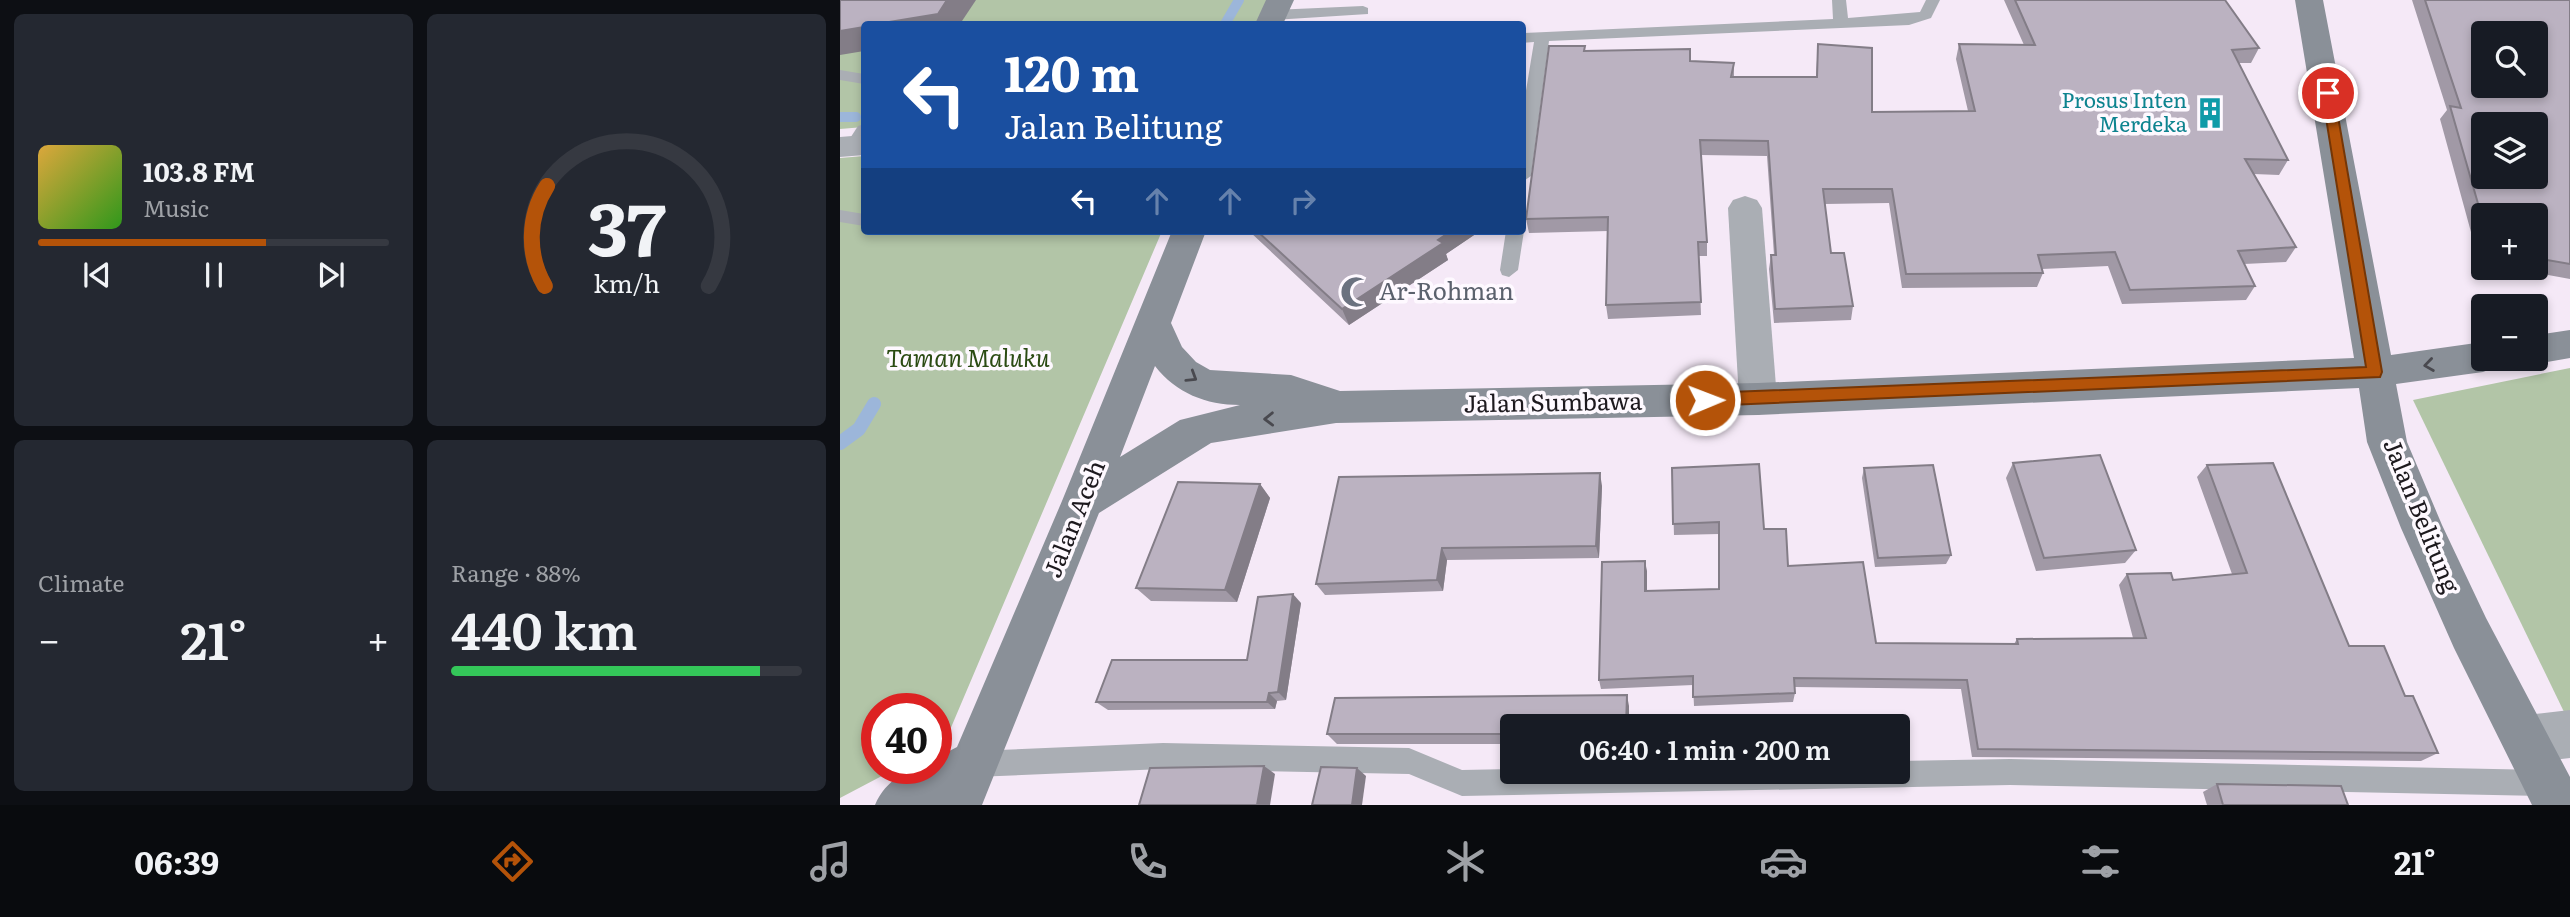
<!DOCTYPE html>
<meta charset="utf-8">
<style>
body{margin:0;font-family:Literata,serif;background:#242831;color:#f1f3f6;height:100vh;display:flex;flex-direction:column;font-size:26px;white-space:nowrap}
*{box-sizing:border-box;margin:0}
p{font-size:23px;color:#9ea1a6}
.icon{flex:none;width:38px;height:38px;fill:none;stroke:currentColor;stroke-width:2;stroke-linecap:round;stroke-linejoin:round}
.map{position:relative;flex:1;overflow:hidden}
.side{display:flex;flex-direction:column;gap:14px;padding:14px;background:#0d0f14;width:840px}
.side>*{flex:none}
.hud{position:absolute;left:21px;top:21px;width:665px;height:214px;border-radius:7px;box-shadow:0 4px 10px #0003;background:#1a4fa0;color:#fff;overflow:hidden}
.fabs{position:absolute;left:1631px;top:21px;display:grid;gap:14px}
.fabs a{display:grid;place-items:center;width:77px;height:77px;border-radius:7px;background:#171b24;box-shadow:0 4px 10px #0003;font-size:35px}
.speed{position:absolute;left:21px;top:693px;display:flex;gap:14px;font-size:35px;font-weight:700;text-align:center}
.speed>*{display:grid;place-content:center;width:91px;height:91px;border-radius:50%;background:#171b24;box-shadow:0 4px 10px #0003;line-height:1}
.speed .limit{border:10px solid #d22;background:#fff;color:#111}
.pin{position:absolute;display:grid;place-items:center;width:60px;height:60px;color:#fff;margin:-30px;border:4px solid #fff;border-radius:50%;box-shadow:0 2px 7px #0007}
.me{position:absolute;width:77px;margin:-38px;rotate:89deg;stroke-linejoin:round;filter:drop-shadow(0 0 5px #0008)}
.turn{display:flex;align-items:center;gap:24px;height:147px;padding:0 28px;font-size:32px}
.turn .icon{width:91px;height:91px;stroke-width:2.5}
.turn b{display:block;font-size:49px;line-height:60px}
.lanes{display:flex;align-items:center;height:66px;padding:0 28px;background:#0003;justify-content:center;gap:35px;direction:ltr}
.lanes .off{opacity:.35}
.big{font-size:52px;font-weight:600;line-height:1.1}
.side .tile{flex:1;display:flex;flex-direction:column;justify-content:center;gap:10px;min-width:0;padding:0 24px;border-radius:10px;background:#242831}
.side .dial{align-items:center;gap:0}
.dial svg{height:182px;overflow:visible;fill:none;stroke:#363941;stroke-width:7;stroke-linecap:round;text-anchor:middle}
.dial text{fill:#f1f3f6;stroke:none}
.song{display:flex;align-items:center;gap:21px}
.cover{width:84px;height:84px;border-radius:10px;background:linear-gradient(135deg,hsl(40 70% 55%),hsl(110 70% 35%))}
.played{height:7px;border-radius:4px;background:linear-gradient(90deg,#b45309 65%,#363941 65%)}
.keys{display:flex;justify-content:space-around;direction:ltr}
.heat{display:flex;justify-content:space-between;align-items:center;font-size:38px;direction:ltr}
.charge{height:10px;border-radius:5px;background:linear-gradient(90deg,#34c759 88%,#363941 0)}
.side .tiles{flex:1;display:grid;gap:14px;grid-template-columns:repeat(2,1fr)}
.trip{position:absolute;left:660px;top:714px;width:410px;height:70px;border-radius:7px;background:#171b24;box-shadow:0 4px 10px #0003;font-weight:600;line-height:70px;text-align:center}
.tab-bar{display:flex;height:112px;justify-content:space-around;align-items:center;background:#090b0e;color:#9ea1a6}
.tab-bar .icon{width:49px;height:49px}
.tab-bar .selected{color:#b45309}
.tab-bar b{font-size:32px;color:#f1f3f6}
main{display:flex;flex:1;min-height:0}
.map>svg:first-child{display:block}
.green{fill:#b2c5a7}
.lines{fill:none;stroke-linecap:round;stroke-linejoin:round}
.stream-far1{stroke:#9cb6da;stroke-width:10}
.stream{stroke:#9cb6da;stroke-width:14}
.lane{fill:#aaaeb4;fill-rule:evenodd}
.street{fill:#aaaeb4;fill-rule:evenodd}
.secondary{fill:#8a9098;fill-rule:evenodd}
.wall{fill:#a199a6}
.shaded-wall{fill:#837d87}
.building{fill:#bbb2c1;stroke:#837d87;stroke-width:2;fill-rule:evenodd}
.oneway{stroke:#49494f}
.route{fill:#b45309;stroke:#753606;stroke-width:2}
.labels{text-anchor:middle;stroke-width:7;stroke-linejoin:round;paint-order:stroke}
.far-culture-label{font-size:21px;fill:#0d838f;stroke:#fef9ff;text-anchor:end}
.worship-label{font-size:24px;fill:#5b616d;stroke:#fef9ff;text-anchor:start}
.park-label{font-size:24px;font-style:italic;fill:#2b4b13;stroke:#fef9ff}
.street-label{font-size:24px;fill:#1d191e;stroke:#fef9ff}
</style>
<main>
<section class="side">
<div class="tiles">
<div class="tile">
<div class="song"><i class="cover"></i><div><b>103.8 FM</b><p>Music</p></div></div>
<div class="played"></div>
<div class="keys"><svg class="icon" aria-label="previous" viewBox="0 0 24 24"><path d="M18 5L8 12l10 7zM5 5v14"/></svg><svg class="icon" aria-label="pause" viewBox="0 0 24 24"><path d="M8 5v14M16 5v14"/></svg><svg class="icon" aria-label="next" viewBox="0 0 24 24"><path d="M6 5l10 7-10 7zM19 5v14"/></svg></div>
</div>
<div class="tile dial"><svg viewBox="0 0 100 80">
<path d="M14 69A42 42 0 1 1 86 69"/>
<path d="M14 69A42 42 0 0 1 15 25" stroke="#b45309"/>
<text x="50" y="56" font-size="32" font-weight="700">37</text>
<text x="50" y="72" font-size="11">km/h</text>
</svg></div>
<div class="tile"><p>Climate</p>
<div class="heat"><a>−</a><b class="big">21°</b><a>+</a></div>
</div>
<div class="tile"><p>Range · 88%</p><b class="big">440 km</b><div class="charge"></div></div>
</div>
</section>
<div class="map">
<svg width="1730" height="805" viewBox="0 0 1730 805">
<rect width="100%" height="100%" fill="#f5e9f7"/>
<!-- green -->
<g class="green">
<path d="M 0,0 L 436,0 L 427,24 L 24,24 L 24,127 L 0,129 Z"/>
<path d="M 24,156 L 24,231 L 322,231 L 104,744 L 96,748 L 96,709 L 37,709 L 37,768 L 57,768 L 0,798 L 0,158 Z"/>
<path d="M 1730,368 L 1730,714 L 1725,714 L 1573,400 Z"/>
</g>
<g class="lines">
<!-- stream-far1 -->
<g class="stream-far1">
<path d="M 385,24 L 399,0"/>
<path d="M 0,117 L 16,117"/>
</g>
<!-- stream -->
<path class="stream" d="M 0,443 L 19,429 L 34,404"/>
<!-- lane -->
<g class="lane">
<path d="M 992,0 L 1006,0 L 1008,18 L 1080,12 L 1086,0 L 1100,0 L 1091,18 L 1069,25 L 709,41 L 691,176 L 682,182 L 682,115 L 694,42 L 682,43 L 682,33 L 993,19 Z"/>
<path d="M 523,6 L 528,8 L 528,14 L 433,20 L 425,15 L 433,10 Z"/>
<path d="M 0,70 L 24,74 L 24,84 L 0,80 Z"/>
<path d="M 24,124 L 24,143 L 20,150 L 8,150 L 5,146 L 18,126 Z"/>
<path d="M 0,210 L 24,214 L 24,226 L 0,222 Z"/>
<path d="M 682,228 L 684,231 L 678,270 L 669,277 L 662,275 L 660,270 L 666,231 L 682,231 Z"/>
<path d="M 323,743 L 569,748 L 622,770 L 672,769 L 672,772 L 1057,772 L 1057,761 L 1170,759 L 1707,770 L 1716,774 L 1720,783 L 1716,792 L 1707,796 L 1170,785 L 622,796 L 569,774 L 323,769 L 134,777 L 125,773 L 121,764 L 125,755 L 134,751 Z"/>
</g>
<!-- street -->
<g class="street">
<path d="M 24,135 L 24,155 L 0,157 L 0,137 Z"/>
<path d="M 905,196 L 917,200 L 922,208 L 937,399 L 932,410 L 918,415 L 904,410 L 899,399 L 888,208 L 893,200 Z"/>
<path d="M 1730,710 L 1730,758 L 1686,763 L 1669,756 L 1662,739 L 1669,722 L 1686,715 Z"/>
</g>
<!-- secondary -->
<g class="secondary">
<path d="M 426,0 L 454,0 L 443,24 L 415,24 Z"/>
<path d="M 1455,0 L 1483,0 L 1551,355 L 1643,342 L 1643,359 L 1661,359 L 1656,367 L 1643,372 L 1556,384 L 1567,442 L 1602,525 L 1646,618 L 1730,777 L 1730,805 L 1692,805 L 1614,648 L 1561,528 L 1527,442 L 1519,388 L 918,415 L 496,423 L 371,443 L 259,513 L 142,805 L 35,805 C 46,779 68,768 96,768 L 96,758 L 117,747 L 222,501 L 332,231 L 366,231 L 331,323 L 342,347 L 356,362 L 370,370 L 451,375 L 500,391 L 918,383 L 1514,358 ZM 315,366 C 336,393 366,405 400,405 L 340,420 L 280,457 Z"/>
<path d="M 1730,330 L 1730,358 L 1696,364 L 1683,359 L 1696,359 L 1696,335 Z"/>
</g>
</g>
<!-- wall -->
<g class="wall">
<path d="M 1164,0 L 1385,0 L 1419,48 L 1411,63 L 1399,63 L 1448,160 L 1439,175 L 1414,174 L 1456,247 L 1446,262 L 1404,264 L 1415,286 L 1406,300 L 1282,304 L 1268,266 L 1202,269 L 1203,273 L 1197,287 L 1062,288 L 1049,203 L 985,204 L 991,253 L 1013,306 L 1011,320 L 934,323 L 929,269 L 931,255 L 934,255 L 927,156 L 861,155 L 867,242 L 867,256 L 859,256 L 861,315 L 768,319 L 766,305 L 768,231 L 689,233 L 686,219 L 745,51 L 850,61 L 894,63 L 894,77 L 976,77 L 978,44 L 1032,112 L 1128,111 L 1116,59 L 1119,44 L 1184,45 Z"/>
<path d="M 1572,0 L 1730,0 L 1730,279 L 1671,268 L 1696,268 L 1696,215 L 1643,215 L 1643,245 L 1634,243 L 1600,119 L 1607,110 Z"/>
<path d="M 409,231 L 640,231 L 606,254 L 608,260 L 509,325 Z"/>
<path d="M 1173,463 L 1296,550 L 1285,563 L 1196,571 L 1166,478 Z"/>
<path d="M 1367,465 L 1509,646 L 1565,696 L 1598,753 L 1581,761 L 1132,757 L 1121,689 L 955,687 L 955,693 L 953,702 L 854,706 L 853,685 L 761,689 L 759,680 L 805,561 L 807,591 L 879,589 L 879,534 L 834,535 L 832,468 L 924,529 L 948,566 L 1036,643 L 1174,644 L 1177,639 L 1293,638 L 1279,585 L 1287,574 L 1333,580 L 1392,574 L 1357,477 Z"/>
<path d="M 1024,468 L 1111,555 L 1106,564 L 1035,567 L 1022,478 Z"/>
<path d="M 420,484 L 430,498 L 397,602 L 311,601 L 296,588 Z"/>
<path d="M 762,486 L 759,558 L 607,560 L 603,591 L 485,595 L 476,584 Z"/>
<path d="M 461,603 L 446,700 L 437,701 L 435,709 L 268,710 L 256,702 L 407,660 Z"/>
<path d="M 789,706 L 789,726 L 672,726 L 672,744 L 497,744 L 487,734 Z"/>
<path d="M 1377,784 L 1508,805 L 1367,805 L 1363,792 Z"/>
</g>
<!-- shaded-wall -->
<g class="shaded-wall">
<path d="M 107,0 L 136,0 L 120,24 L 37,24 Z"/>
<path d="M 24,27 L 24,51 L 0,55 L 0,31 Z"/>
<path d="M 611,231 L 640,231 L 606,254 L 608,260 L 509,325 L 502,309 Z"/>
<path d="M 760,473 L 762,486 L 759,558 L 756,546 Z"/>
<path d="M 420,484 L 430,498 L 397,602 L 385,590 Z"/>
<path d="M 602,548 L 607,560 L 603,591 L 597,580 Z"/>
<path d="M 805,561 L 807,571 L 807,602 L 805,591 Z"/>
<path d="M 453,594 L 461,603 L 446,700 L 438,692 Z"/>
<path d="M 429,693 L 437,701 L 435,709 L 427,702 Z"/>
<path d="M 787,695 L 789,706 L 789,726 L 786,726 Z"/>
<path d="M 424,766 L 435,774 L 430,805 L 417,805 Z"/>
<path d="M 517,768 L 526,776 L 522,805 L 512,805 Z"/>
</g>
<!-- building -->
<g class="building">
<path d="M 0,0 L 107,0 L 98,14 L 37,24 L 24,24 L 24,27 L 0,31 Z"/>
<path d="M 1175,0 L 1385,0 L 1419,48 L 1392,50 L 1448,160 L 1405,159 L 1456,247 L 1398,251 L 1415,286 L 1290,290 L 1275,252 L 1198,255 L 1203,273 L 1066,274 L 1052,189 L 983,189 L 991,253 L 1004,253 L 1013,306 L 935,309 L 931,255 L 936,255 L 928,141 L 860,140 L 867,242 L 858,242 L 861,302 L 766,305 L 768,217 L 686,219 L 709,46 L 745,46 L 744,51 L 850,49 L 850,61 L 894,63 L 891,77 L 977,77 L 978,44 L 1032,48 L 1032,112 L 1135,111 L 1119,44 L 1195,45 Z"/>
<path d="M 1585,0 L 1730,0 L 1730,264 L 1696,258 L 1696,215 L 1643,215 L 1643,221 L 1610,106 L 1621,108 ZM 1643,33 L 1696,33 L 1696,86 L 1643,86 ZM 1643,124 L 1696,124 L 1696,177 L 1643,177 Z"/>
<path d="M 417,231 L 611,231 L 598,240 L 603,243 L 502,309 Z"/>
<path d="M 1260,455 L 1296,550 L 1204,558 L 1173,463 Z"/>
<path d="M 1433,463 L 1509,646 L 1544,646 L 1565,696 L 1573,696 L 1598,753 L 1138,749 L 1127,680 L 954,678 L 955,693 L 853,697 L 853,676 L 759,680 L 762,562 L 805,561 L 805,591 L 879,589 L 879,522 L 833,524 L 832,468 L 919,464 L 924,529 L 946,529 L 948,566 L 1023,562 L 1036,643 L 1178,644 L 1177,639 L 1306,638 L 1287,574 L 1331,573 L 1333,580 L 1407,573 L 1367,465 Z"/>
<path d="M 1093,465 L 1111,555 L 1038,558 L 1024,468 Z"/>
<path d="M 760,473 L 756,546 L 602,548 L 597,580 L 476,584 L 499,477 Z"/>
<path d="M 338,482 L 420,484 L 385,590 L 296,588 Z"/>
<path d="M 453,594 L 438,692 L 429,693 L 427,702 L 256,702 L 272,660 L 407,660 L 418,597 Z"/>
<path d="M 787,695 L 786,726 L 672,726 L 672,734 L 487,734 L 495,698 Z"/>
<path d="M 424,766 L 417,805 L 299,805 L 310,768 Z"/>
<path d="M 481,767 L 517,768 L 512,805 L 472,805 Z"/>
<path d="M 1377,784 L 1501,786 L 1508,805 L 1383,805 Z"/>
</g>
<!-- one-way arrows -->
<defs><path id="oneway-chevron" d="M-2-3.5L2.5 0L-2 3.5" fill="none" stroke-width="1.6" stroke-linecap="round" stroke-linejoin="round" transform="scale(1.75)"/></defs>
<g class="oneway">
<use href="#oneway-chevron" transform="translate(1589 365) rotate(172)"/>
<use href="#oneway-chevron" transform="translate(352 377) rotate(32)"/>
<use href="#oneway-chevron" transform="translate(429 419) rotate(179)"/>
</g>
<!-- route -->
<path class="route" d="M 1488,89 L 1494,93 L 1542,372 L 1540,377 L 865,406 L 857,400 L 865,393 L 1526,367 L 1482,93 Z"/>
<!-- icons -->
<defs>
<symbol id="building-bare" viewBox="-9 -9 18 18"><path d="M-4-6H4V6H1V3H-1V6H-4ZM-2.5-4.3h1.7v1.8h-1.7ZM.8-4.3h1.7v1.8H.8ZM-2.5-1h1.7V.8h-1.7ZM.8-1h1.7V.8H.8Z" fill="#0f9aa8" stroke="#fef9ff" stroke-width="2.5" paint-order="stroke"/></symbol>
<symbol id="mosque-bare" viewBox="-9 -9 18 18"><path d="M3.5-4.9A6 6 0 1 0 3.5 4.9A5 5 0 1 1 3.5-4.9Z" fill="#6b7280" stroke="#fef9ff" stroke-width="2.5" paint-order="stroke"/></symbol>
</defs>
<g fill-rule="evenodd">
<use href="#building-bare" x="1348" y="91" width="44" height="44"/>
<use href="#mosque-bare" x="494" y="270" width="44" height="44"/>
</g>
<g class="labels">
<!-- far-culture labels -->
<g class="far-culture-label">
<text x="1347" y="108">Prosus Inten<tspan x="1347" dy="24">Merdeka</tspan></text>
</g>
<!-- worship labels -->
<g class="worship-label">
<text x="539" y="300">Ar-Rohman</text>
</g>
<!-- park labels -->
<g class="park-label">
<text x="128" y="367">Taman Maluku</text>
</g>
<!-- street labels -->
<g class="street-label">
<text transform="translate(713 403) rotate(-1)" y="8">Jalan Sumbawa</text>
<text transform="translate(1581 516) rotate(68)" y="8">Jalan Belitung</text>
<text transform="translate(235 519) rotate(-68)" y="8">Jalan Aceh</text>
</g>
</g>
</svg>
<div class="fabs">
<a><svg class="icon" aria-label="search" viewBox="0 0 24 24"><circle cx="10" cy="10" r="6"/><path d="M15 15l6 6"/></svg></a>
<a><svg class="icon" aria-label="layers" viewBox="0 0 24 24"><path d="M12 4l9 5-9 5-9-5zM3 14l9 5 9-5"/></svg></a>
<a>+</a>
<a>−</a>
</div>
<div class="speed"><div class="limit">40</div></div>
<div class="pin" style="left:1488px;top:93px;background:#d93025"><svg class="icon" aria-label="arrive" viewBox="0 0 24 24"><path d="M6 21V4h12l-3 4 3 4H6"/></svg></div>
<svg class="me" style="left:865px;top:400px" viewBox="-20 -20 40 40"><circle r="17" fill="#b45309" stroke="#fff" stroke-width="3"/><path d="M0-11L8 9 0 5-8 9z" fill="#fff"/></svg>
<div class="trip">06:40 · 1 min · 200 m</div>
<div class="hud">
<div class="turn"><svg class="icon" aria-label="left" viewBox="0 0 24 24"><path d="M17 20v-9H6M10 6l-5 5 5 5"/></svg><div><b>120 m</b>Jalan Belitung</div></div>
<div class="lanes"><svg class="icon" aria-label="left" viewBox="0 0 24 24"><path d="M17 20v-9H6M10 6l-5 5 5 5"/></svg><svg class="icon off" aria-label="ahead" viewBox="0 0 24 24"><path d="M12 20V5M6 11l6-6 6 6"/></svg><svg class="icon off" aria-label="ahead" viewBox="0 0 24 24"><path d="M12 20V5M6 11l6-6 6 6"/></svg><svg class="icon off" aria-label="right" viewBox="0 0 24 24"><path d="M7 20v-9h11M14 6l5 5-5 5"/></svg></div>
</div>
</div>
</main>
<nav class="tab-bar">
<b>06:39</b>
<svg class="icon selected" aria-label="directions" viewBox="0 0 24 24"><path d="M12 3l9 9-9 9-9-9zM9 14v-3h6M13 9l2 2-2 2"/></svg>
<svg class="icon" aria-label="music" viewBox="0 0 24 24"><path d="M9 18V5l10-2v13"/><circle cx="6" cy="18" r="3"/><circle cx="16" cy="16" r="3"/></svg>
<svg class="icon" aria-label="phone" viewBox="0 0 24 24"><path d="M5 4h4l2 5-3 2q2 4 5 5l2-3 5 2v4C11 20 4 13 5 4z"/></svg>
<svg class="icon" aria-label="climate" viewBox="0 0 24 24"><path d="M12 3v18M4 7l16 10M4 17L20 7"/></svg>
<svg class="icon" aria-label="car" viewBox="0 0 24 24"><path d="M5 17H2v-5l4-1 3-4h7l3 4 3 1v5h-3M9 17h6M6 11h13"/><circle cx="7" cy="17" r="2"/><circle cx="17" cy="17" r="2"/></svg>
<svg class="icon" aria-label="filters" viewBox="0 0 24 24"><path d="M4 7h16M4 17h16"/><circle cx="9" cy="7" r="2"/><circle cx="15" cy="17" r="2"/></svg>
<b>21°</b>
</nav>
